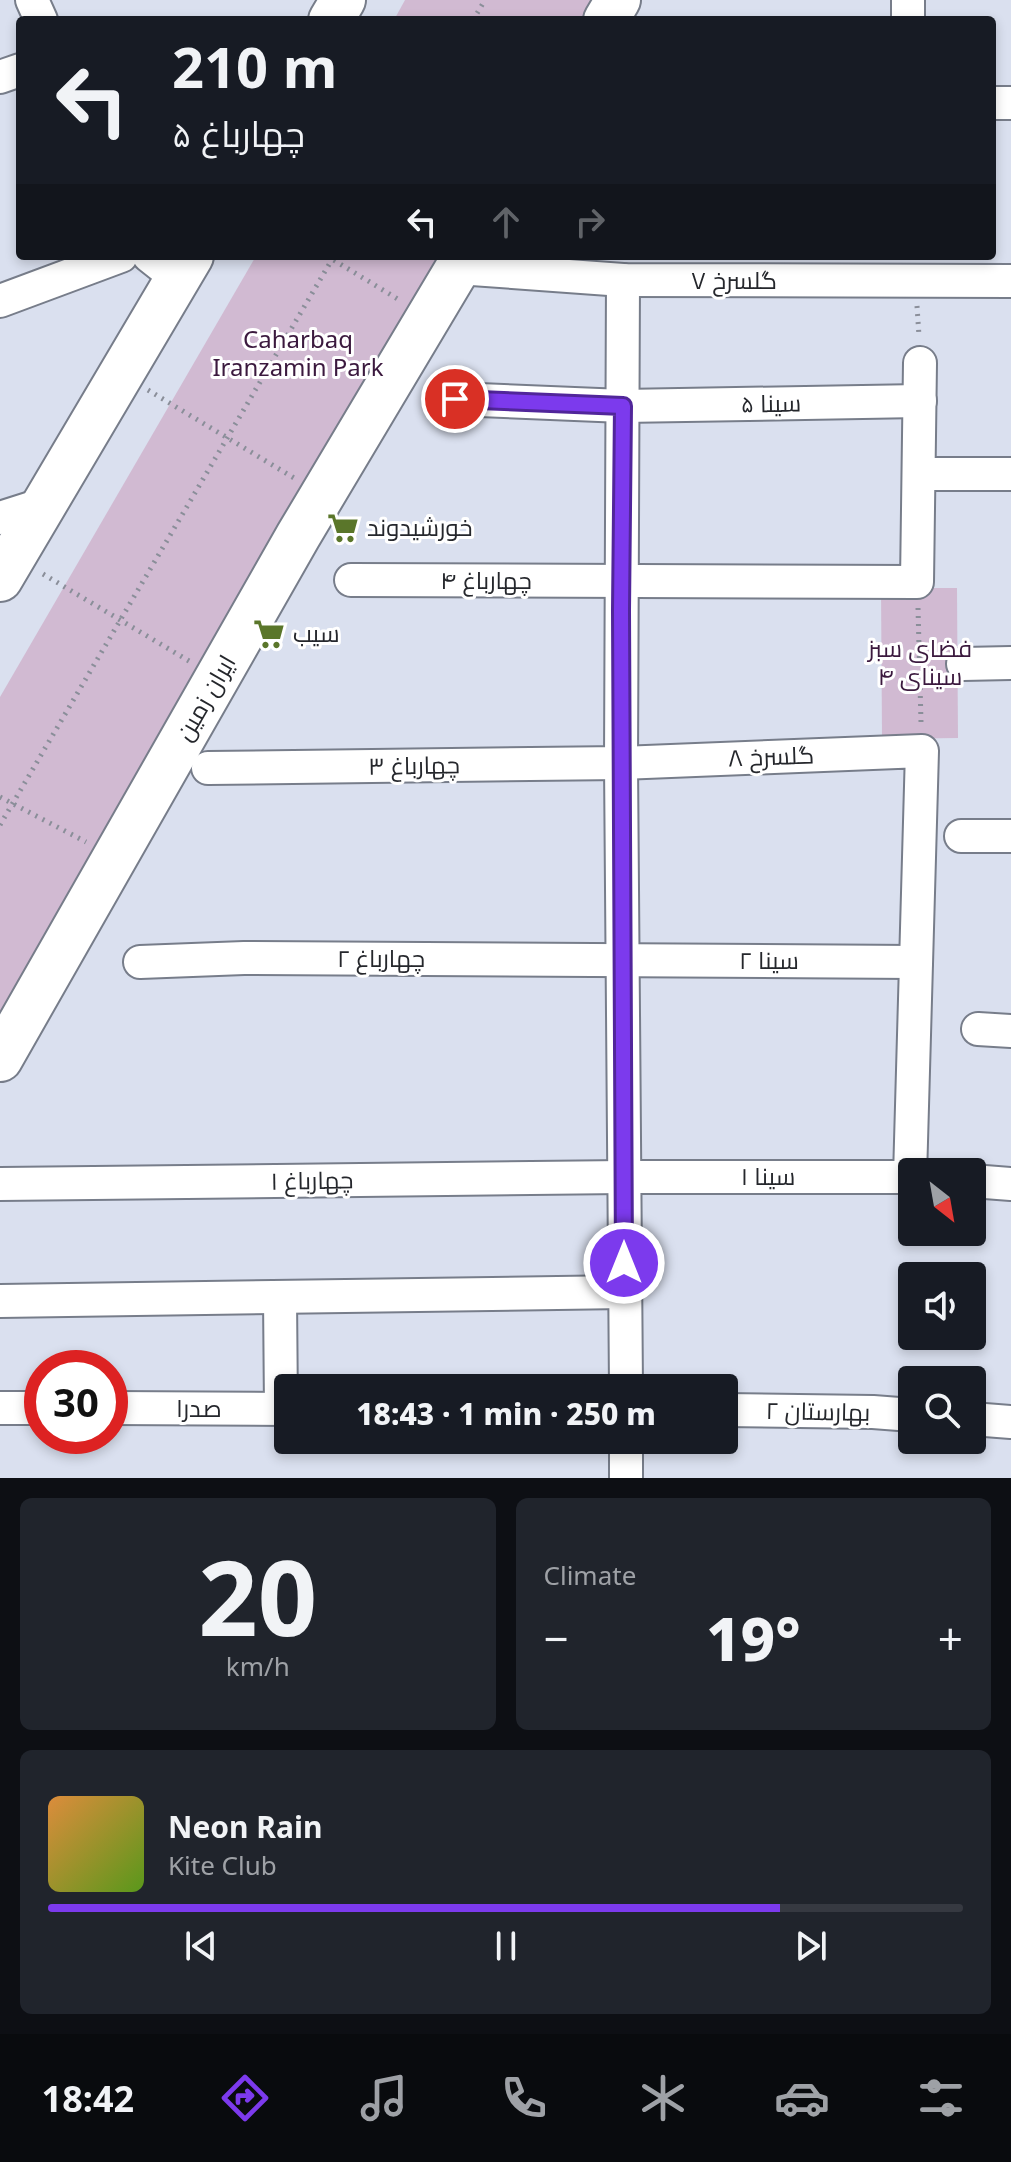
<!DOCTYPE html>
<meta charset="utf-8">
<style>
body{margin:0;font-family:"Noto Sans",Cairo,sans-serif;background:#20242c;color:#f1f3f6;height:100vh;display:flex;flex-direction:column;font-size:30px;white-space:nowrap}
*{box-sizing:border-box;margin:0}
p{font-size:26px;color:#9ea1a6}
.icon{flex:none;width:44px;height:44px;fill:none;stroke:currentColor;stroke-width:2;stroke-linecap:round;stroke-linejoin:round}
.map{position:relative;height:1478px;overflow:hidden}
.side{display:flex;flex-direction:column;gap:20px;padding:20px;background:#0d0f14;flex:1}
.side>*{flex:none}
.top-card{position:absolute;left:16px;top:16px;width:980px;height:244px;border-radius:8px;box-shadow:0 4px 12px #0003;background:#171b24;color:#f1f3f6;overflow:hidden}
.needle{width:52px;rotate:149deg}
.buttons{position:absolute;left:898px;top:1158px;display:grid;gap:16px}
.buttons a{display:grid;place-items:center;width:88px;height:88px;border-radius:8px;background:#171b24;box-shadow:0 4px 12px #0003;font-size:40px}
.speed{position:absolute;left:24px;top:1350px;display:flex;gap:16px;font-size:40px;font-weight:700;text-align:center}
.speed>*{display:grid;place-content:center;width:104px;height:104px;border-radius:50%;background:#171b24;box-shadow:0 4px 12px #0003;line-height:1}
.speed .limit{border:12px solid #d22;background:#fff;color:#111}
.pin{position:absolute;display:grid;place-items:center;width:68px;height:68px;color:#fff;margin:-34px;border:4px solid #fff;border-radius:50%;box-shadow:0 2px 8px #0007}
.me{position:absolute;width:88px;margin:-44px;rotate:0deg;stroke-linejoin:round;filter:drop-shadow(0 0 6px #0008)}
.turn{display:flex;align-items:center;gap:28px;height:168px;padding:0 24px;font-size:36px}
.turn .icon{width:104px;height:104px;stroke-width:2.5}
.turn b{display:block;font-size:56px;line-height:68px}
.lanes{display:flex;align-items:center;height:76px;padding:0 24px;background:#0003;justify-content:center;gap:40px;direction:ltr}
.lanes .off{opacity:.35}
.big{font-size:60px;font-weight:800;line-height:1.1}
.side .tile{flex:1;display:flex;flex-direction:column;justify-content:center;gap:12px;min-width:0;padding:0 28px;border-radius:12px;background:#20242c}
.side .dial{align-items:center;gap:0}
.dial b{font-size:104px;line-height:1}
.song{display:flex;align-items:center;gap:24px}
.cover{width:96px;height:96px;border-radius:12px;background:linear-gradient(135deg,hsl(30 70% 55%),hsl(90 70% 35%))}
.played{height:8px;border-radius:4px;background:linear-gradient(90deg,#7c3aed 80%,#363941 80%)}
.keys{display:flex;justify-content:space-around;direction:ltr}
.heat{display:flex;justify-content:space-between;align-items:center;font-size:44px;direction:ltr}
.side .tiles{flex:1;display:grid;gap:20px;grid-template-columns:1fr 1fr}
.tile:last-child{grid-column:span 2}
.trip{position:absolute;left:274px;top:1374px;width:464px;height:80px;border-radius:8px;background:#171b24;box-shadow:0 4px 12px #0003;font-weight:800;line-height:80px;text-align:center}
.tab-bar{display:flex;height:128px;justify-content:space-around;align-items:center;background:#090b0e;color:#9ea1a6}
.tab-bar .icon{width:56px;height:56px}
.tab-bar .current{color:#7c3aed}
.tab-bar b{font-size:36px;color:#f1f3f6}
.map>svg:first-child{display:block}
.green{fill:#d1bad2}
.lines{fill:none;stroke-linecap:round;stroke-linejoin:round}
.street-casing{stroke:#777d8a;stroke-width:36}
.secondary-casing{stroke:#777d8a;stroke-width:48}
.path{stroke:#8a8e99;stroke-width:5;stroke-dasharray:2 6;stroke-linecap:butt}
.street{stroke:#fff;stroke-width:32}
.secondary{stroke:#fff;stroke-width:44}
.route-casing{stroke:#51269a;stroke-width:20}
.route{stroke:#7c3aed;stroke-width:14}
.labels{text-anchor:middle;stroke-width:6;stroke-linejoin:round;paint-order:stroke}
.street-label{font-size:24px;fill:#25272c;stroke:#fff}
.park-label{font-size:24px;fill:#3b193e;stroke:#fff}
.poi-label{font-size:24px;fill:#25272c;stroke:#fff;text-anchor:start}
</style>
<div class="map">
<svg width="1011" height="1478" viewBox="0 0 1011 1478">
<rect width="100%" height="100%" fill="#dae0ef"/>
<!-- green -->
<g class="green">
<path d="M 405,0 L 604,0 L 593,20 L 394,20 Z"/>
<path d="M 256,256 L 454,256 L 0,1027 L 0,697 Z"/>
<path d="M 881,588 L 957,588 L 958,738 L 882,739 Z"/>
</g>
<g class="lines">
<defs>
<g id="street">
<path d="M 32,0 L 41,20"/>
<path d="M 908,0 L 908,20"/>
<path d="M 0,77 L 20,70"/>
<path d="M 992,103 L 1011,103"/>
<path d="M 149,256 L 178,279"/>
<path d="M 458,268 L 623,280 L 1011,281"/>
<path d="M 623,280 L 621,763 L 626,1388"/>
<path d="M 0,301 L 121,256"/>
<path d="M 455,399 L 623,406 L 920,401"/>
<path d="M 920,474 L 1011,474"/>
<path d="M 0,518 L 44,504"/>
<path d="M 351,580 L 917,582 L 920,363"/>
<path d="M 963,664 L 1011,663"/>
<path d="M 208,768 L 621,763 L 922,751 L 910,1177"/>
<path d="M 961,836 L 1011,836"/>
<path d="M 140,962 L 244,958 L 916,962"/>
<path d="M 978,1029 L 1011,1031"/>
<path d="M 972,1181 L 1011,1184"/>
<path d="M 0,1184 L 624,1177 L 912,1177"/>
<path d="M 280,1297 L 281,1409"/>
<path d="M 0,1301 L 624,1292"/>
<path d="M 0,1408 L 42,1408"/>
<path d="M 110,1408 L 288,1409"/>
<path d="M 724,1410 L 873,1412 L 912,1415"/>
<path d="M 972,1419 L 1011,1422"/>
<path d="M 626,1440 L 626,1478"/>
</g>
<g id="secondary">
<path d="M 331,20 L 343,0"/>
<path d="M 606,20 L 618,0"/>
<path d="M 0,579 L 191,256"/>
<path d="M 0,1059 L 298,536 L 465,256"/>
</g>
</defs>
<!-- street casing -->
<use href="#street" class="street-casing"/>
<!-- secondary casing -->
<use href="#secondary" class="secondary-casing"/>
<!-- path -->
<g class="path">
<path d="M 473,20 L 485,0"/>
<path d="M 327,256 L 401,301"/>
<path d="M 917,306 L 919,336"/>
<path d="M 148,390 L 294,478"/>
<path d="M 43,574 L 189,661"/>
<path d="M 918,608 L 921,722"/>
<path d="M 0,797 L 86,842"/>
<path d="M 0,825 L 334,256"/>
</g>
<!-- street -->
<use href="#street" class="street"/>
<!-- secondary -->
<use href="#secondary" class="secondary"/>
</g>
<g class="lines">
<defs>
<path id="route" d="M 455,399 L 623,406 L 621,611 L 624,1263"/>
</defs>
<!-- route casing -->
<use href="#route" class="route-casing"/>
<!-- route -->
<use href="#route" class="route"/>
</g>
<!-- icons -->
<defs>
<symbol id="supermarket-bare" viewBox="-9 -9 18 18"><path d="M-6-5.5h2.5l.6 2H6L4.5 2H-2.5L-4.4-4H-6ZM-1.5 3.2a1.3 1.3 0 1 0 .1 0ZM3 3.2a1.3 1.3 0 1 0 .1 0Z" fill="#5a762a" stroke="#fff" stroke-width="2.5" paint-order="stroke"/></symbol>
</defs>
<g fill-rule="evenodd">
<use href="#supermarket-bare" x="321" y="506" width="44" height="44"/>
<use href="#supermarket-bare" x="247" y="612" width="44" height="44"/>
</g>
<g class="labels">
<!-- street labels -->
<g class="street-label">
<text x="734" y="289">گلسرخ ۷</text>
<text transform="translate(771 404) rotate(-1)" y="8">سینا ۵</text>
<text x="486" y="589">چهارباغ ۴</text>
<text transform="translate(206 698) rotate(-60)" y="8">ایران زمین</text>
<text transform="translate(771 757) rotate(-2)" y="8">گلسرخ ۸</text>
<text transform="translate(414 766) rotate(-1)" y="8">چهارباغ ۳</text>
<text x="381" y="967">چهارباغ ۲</text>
<text x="769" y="969">سینا ۲</text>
<text x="768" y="1185">سینا ۱</text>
<text transform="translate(312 1181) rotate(-1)" y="8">چهارباغ ۱</text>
<text x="199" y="1417">صدرا</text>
<text transform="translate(818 1412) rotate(1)" y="8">بهارستان ۲</text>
</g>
<!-- park labels -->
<g class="park-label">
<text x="298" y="348">Caharbaq<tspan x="298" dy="28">Iranzamin Park</tspan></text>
<text x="920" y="657">فضای سبز<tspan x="920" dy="28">سینای ۴</tspan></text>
</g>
<!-- poi labels -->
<g class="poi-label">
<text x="367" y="536">خورشیدوند</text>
<text x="293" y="642">سیب</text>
</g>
</g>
</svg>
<div class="buttons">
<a><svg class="needle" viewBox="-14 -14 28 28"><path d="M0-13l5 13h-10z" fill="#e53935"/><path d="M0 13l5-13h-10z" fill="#9ea1a6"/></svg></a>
<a><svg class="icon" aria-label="sound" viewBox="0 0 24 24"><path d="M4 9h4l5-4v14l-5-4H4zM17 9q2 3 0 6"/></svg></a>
<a><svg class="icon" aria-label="search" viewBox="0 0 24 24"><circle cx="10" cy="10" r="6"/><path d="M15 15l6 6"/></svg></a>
</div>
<div class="speed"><div class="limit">30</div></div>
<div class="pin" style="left:455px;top:399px;background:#d93025"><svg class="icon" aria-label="arrive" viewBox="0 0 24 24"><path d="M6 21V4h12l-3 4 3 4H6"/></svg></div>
<svg class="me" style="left:624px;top:1263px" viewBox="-20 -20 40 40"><circle r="17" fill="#7c3aed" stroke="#fff" stroke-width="3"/><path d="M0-11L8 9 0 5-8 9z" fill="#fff"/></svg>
<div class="trip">18:43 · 1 min · 250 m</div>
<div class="top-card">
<div class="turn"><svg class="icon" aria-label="left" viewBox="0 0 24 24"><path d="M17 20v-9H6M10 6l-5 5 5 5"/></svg><div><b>210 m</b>چهارباغ ۵</div></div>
<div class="lanes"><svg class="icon" aria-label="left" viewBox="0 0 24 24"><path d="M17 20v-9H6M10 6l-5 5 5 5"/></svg><svg class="icon off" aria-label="ahead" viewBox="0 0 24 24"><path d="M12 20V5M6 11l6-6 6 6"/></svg><svg class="icon off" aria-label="right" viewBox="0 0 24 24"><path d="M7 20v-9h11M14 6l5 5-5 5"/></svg></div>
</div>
</div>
<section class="side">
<div class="tiles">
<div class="tile dial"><b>20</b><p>km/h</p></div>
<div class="tile"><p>Climate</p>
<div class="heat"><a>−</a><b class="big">19°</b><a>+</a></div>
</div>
<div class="tile">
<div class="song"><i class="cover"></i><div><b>Neon Rain</b><p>Kite Club</p></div></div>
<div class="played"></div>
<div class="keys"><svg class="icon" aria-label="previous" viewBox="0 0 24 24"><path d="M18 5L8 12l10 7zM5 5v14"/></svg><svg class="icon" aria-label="pause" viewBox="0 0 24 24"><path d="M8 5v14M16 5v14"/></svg><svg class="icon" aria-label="next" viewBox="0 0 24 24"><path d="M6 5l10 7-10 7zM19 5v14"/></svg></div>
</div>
</div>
</section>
<nav class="tab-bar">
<b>18:42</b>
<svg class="icon current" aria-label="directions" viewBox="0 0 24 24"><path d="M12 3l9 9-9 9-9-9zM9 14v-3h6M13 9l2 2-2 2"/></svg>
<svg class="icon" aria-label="music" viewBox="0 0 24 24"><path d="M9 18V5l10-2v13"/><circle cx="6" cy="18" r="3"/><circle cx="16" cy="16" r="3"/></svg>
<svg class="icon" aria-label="phone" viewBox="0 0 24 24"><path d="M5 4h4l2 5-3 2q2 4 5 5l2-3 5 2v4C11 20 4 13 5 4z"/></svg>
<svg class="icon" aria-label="climate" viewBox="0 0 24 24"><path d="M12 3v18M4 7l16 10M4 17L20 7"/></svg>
<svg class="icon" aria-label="car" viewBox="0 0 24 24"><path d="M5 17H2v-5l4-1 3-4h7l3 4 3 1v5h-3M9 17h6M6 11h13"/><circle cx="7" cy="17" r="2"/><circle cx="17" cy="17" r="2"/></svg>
<svg class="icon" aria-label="filters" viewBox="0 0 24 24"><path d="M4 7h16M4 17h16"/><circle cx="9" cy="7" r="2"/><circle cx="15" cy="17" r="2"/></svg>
</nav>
